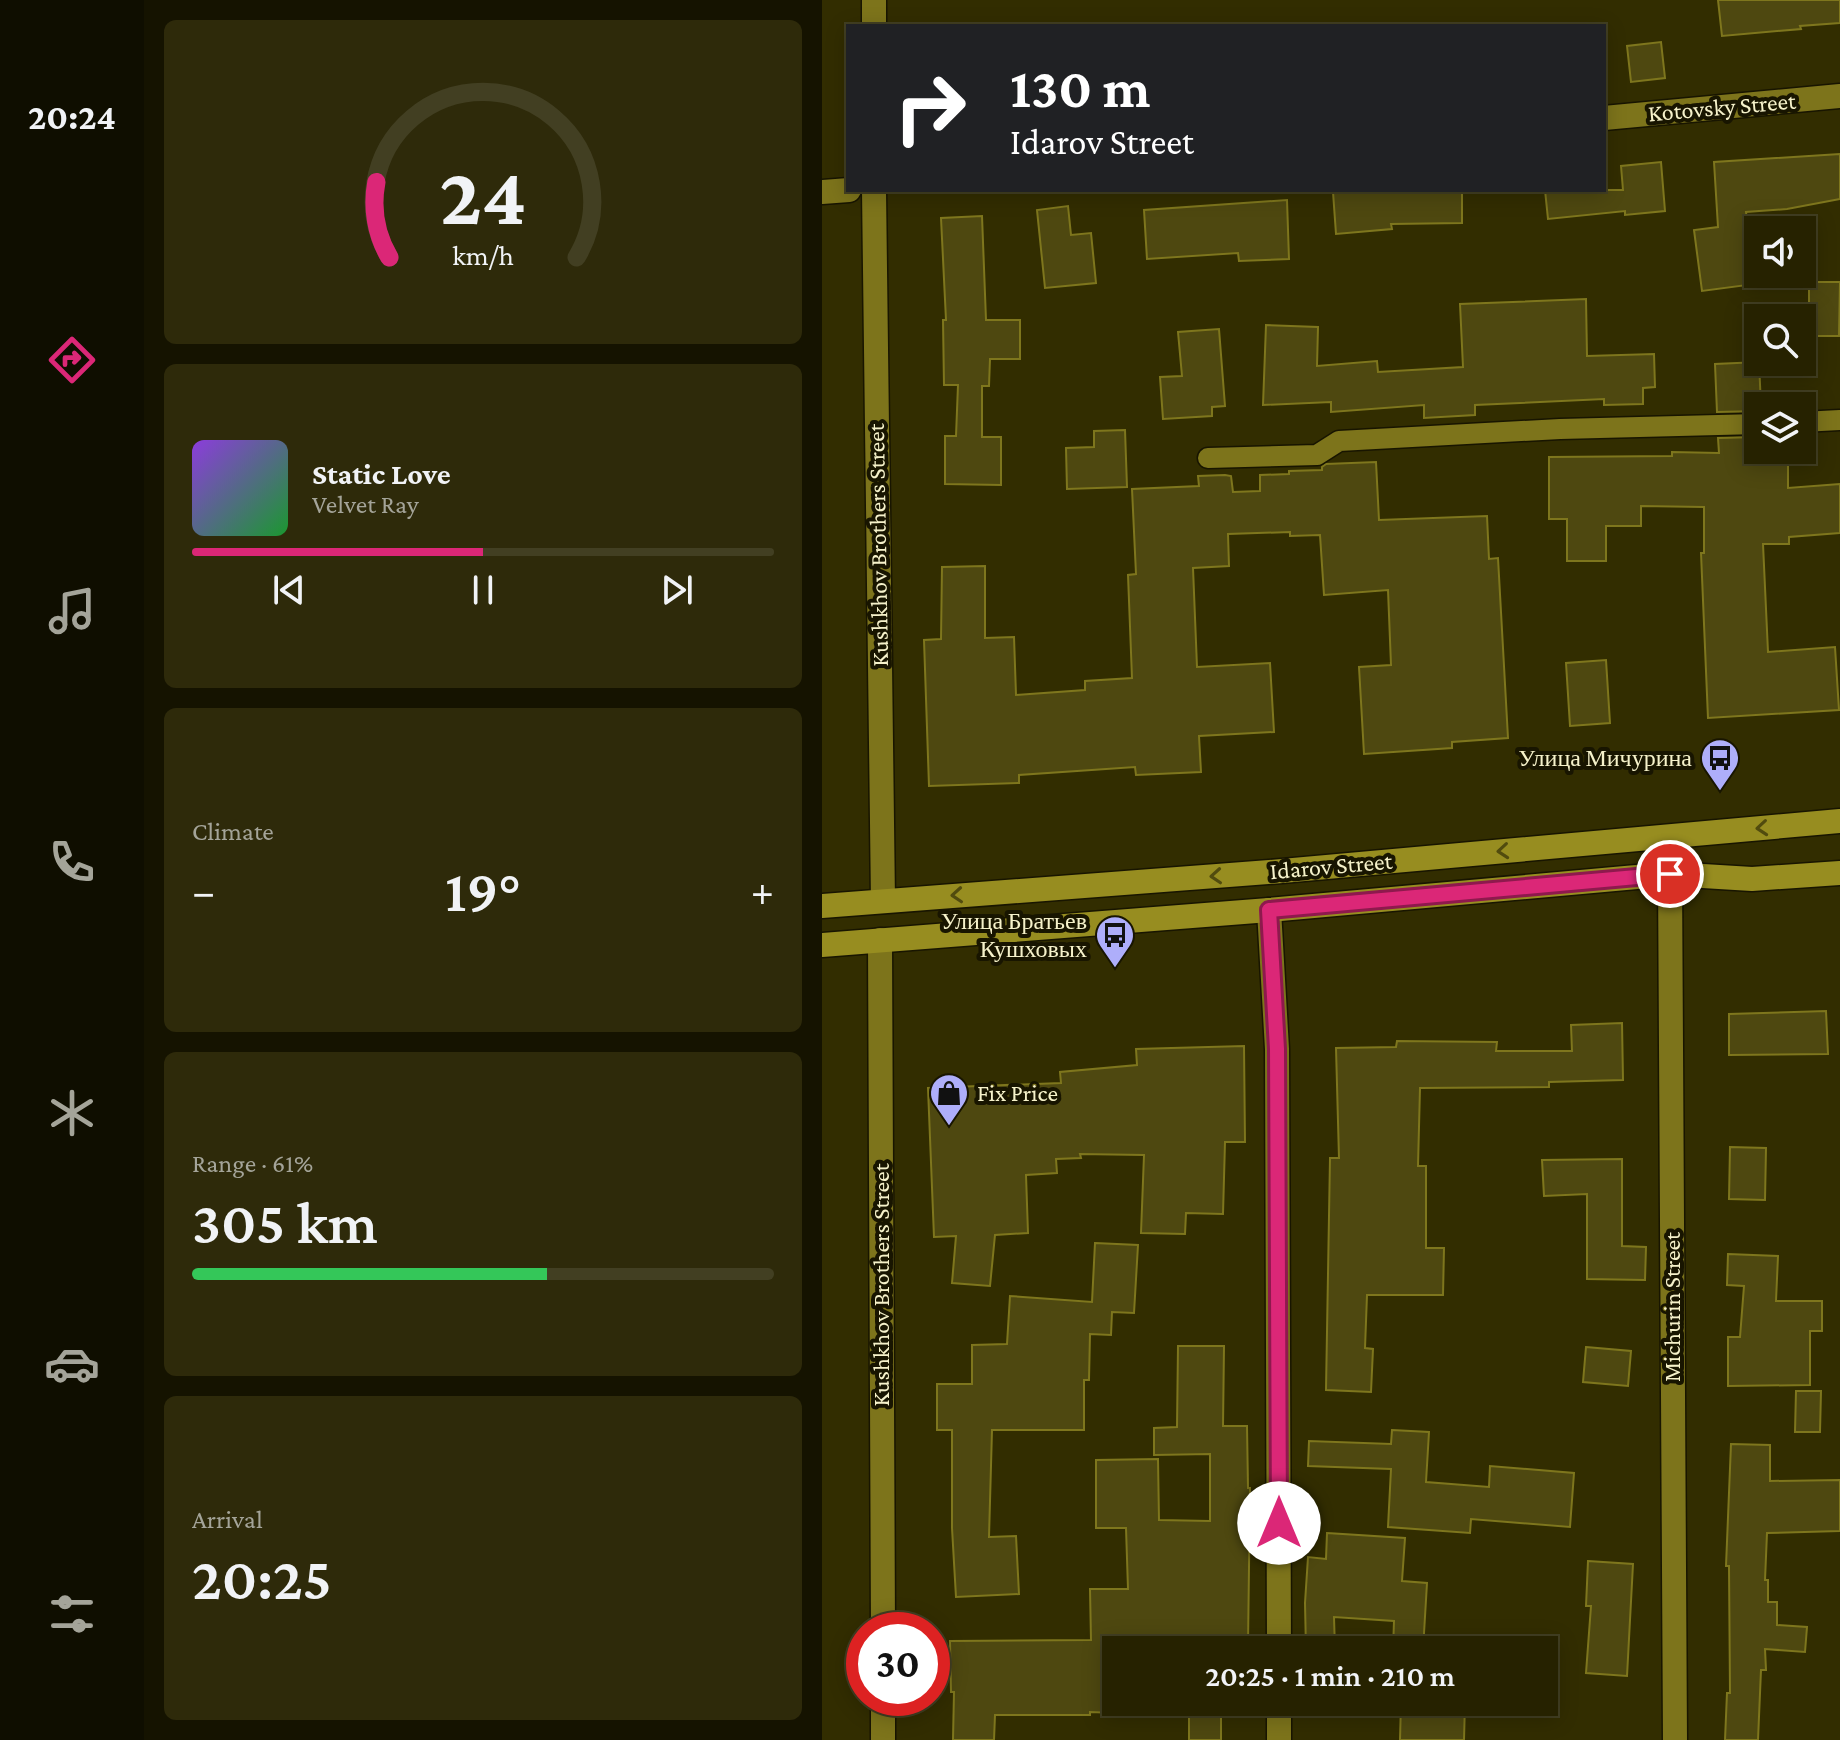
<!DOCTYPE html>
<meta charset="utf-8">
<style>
body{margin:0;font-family:"Crimson Pro",serif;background:#2e2a0a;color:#f1f3f6;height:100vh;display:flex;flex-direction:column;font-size:30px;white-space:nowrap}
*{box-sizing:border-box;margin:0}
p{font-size:26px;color:#a4a499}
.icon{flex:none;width:44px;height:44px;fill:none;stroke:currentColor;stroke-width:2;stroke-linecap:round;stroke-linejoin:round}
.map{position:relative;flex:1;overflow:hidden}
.panel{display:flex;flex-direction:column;gap:20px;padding:20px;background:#151300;width:678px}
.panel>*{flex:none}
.top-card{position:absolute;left:24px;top:24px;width:760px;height:168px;border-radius:0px;box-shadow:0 4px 20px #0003,0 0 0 2px #423f22;background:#202124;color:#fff;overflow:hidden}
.buttons{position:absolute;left:922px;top:216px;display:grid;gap:16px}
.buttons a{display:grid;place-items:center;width:72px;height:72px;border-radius:0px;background:#262200;box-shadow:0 4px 20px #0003,0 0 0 2px #423f22;font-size:40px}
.speed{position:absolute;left:24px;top:1612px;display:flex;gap:16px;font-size:40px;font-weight:700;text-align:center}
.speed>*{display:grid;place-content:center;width:104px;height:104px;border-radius:50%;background:#262200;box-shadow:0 4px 20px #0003,0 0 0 2px #423f22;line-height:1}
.speed .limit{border:12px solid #d22;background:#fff;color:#111}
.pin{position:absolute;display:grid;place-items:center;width:68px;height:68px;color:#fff;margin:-34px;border:4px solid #fff;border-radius:50%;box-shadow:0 2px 8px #0007}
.me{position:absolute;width:88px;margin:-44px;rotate:0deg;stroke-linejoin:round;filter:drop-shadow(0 0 6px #0008)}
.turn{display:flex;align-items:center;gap:28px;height:168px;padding:0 32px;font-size:36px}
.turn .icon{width:104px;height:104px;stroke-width:2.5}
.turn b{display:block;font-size:56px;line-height:68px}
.big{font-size:60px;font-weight:600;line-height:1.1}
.panel .card{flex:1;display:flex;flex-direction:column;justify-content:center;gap:12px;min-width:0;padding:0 28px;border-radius:12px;background:#2e2a0a}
.panel .dial{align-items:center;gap:0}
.dial svg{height:208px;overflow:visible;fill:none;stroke:#423f22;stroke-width:7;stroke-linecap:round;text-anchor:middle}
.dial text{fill:#f1f3f6;stroke:none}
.song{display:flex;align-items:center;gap:24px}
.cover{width:96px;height:96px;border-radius:12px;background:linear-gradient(135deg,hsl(270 70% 55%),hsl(130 70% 35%))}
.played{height:8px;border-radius:4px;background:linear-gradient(90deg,#db2777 50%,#423f22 50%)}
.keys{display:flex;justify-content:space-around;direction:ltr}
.heat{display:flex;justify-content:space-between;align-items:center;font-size:44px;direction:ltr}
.charge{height:12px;border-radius:6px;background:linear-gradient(90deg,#34c759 61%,#423f22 0)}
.trip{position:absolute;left:280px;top:1636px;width:456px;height:80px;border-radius:0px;background:#262200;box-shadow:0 4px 20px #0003,0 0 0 2px #423f22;font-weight:600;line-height:80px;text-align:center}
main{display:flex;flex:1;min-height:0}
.menu{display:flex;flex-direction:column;width:144px;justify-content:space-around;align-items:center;background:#0f0e00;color:#a4a499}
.menu .icon{width:56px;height:56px}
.menu .selected{color:#db2777}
.menu b{font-size:36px;color:#f1f3f6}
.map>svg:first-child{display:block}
.building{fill:#4e4810;stroke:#7e761d;stroke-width:2}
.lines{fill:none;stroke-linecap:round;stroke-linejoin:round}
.service-casing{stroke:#181500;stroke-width:23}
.minor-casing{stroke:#181500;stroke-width:27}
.primary-casing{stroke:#181500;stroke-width:27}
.service{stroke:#7d741b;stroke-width:20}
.minor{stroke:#7d741b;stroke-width:24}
.primary{stroke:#978d20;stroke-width:24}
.oneway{stroke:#514b0e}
.route-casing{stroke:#8e194d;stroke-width:20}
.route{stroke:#db2777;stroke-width:14}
.labels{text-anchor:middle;stroke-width:8;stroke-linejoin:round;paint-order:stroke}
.street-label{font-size:24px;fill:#f6f2ca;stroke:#181500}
.poi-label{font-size:24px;fill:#f6f2ca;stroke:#181500;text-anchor:end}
</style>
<main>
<nav class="menu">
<b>20:24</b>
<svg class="icon selected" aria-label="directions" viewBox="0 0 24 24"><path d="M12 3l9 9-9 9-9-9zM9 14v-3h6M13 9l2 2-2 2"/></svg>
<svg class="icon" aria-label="music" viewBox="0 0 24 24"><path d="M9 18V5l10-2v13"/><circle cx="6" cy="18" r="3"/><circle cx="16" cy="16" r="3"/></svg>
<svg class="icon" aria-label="phone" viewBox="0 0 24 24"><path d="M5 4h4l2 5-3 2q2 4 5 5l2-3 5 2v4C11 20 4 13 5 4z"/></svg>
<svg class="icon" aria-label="climate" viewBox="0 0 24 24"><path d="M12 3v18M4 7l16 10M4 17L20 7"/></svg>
<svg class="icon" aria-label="car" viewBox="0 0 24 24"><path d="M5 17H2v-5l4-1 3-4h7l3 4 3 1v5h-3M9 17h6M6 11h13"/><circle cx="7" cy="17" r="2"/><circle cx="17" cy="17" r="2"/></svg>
<svg class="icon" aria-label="filters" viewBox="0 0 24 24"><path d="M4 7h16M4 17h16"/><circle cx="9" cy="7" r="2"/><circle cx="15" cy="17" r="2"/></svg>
</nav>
<section class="panel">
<div class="card dial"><svg viewBox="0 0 100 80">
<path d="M14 69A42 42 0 1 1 86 69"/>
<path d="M14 69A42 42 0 0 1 9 40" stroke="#db2777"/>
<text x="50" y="56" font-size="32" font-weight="700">24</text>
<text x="50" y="72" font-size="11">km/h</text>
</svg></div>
<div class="card">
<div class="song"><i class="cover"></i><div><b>Static Love</b><p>Velvet Ray</p></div></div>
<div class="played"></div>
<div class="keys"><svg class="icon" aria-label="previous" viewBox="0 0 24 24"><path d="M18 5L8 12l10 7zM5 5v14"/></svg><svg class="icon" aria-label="pause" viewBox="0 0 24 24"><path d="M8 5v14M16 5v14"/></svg><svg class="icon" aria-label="next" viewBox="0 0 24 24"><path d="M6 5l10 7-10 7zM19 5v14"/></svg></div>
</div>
<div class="card"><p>Climate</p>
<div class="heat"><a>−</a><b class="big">19°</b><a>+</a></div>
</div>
<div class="card"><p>Range · 61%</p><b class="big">305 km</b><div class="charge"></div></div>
<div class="card"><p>Arrival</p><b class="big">20:25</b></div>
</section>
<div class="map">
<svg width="1018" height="1740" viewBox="0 0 1018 1740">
<rect width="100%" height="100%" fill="#322d00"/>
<!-- building -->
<g class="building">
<path d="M 896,0 L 1018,0 L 1018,23 L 978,26 L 979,29 L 900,36 Z"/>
<path d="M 839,42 L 843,78 L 809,82 L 805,46 Z"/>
<path d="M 1018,154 L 1018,199 L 965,209 L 924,212 L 933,284 L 880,291 L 872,230 L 896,227 L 892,162 Z"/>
<path d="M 839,162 L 843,211 L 803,215 L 803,211 L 726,219 L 723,190 L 801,190 L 799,166 Z"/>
<path d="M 529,190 L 640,190 L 640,223 L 569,224 L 570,229 L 514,234 L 511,192 Z"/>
<path d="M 465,200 L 467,259 L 417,261 L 416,253 L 325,259 L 322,210 Z"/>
<path d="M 246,206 L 249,235 L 269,233 L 274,283 L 223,288 L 215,210 Z"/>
<path d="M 160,216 L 164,320 L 198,320 L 198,359 L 168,359 L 167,386 L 160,386 L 160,437 L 179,437 L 179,485 L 123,484 L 123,436 L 134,436 L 136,385 L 122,385 L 121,320 L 124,320 L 119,218 Z"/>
<path d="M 987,282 L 1018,282 L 1017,336 L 987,336 Z"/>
<path d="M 764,299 L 765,356 L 832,354 L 833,387 L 821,388 L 821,404 L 782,405 L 782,399 L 653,405 L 653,415 L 602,418 L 602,405 L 509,412 L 509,402 L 441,405 L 444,325 L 496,327 L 495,366 L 555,361 L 556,372 L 641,367 L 638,304 Z"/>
<path d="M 397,329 L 403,406 L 390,407 L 390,416 L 341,419 L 338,377 L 360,376 L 356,332 Z"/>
<path d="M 937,362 L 939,406 L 936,406 L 936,411 L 895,412 L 893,364 Z"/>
<path d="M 303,430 L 305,487 L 245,489 L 244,448 L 272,447 L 272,431 Z"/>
<path d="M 936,437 L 936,450 L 966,450 L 966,488 L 1018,484 L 1018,533 L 967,537 L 967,544 L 941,544 L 946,652 L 1013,647 L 1017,710 L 886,718 L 879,553 L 882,553 L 882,507 L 819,506 L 819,526 L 784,526 L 784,561 L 745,561 L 745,519 L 727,519 L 727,457 L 850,456 L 850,452 L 897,453 L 896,438 Z"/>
<path d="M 554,462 L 557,520 L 665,516 L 667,559 L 676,558 L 686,738 L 630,742 L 630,748 L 542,754 L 537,667 L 569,665 L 566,590 L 502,595 L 498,535 L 468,536 L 468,532 L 406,534 L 407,566 L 371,568 L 375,667 L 448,663 L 452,732 L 377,736 L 379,772 L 314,775 L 313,767 L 197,775 L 197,783 L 107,786 L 102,640 L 119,639 L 120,567 L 163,566 L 163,638 L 192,637 L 194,695 L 263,690 L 263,681 L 310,678 L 306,575 L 314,574 L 310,489 L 377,486 L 376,476 L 403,475 L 409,476 L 411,492 L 438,491 L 438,475 L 467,474 L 467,471 L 500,470 L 500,467 L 504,464 Z"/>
<path d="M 784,660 L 788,723 L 748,726 L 744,663 Z"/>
<path d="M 1004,1011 L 1006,1054 L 907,1055 L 907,1014 Z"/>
<path d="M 800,1023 L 801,1080 L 727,1082 L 727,1087 L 598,1088 L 596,1166 L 604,1166 L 604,1248 L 622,1248 L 621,1295 L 545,1295 L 543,1348 L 551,1349 L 549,1392 L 504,1390 L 508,1158 L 517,1158 L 514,1048 L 574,1047 L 575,1041 L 675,1042 L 674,1051 L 750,1051 L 749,1025 Z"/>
<path d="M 422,1046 L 423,1142 L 403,1142 L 401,1214 L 364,1213 L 363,1234 L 319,1233 L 322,1155 L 258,1154 L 259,1158 L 234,1159 L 235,1173 L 204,1175 L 206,1233 L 173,1235 L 168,1286 L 130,1283 L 134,1236 L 112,1237 L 106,1088 L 239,1083 L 238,1072 L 315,1065 L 314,1049 Z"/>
<path d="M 908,1147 L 944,1148 L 943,1200 L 907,1199 Z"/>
<path d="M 800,1159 L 800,1246 L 824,1247 L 823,1280 L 765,1279 L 765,1194 L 722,1196 L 720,1160 Z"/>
<path d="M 273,1243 L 316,1245 L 312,1313 L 290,1312 L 289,1335 L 268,1334 L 267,1380 L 262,1380 L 262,1430 L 170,1430 L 167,1537 L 194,1536 L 197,1594 L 134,1597 L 130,1528 L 130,1430 L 115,1430 L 115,1384 L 150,1384 L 150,1345 L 185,1344 L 188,1296 L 270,1302 Z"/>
<path d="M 906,1254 L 956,1256 L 954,1301 L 1000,1301 L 1000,1331 L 988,1331 L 988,1385 L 906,1386 L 906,1337 L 918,1337 L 922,1286 L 905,1285 Z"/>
<path d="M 356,1346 L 402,1346 L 401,1426 L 425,1426 L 426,1488 L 428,1488 L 426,1646 L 372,1644 L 371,1650 L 294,1650 L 294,1713 L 268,1712 L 268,1715 L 173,1715 L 172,1740 L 131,1740 L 132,1692 L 129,1692 L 128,1641 L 269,1640 L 268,1589 L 306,1589 L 304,1528 L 274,1528 L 274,1460 L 336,1459 L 337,1520 L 388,1521 L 388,1454 L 332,1455 L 332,1428 L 355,1427 Z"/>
<path d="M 764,1347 L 809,1351 L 806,1386 L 761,1382 Z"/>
<path d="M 974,1391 L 999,1391 L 998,1432 L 973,1432 Z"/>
<path d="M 570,1430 L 607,1432 L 604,1482 L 667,1487 L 668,1466 L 752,1473 L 748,1527 L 649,1519 L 648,1533 L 566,1527 L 569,1469 L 486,1466 L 487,1441 L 569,1444 Z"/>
<path d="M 909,1444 L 948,1445 L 948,1481 L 1018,1480 L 1018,1531 L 945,1533 L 943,1580 L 946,1580 L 946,1602 L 955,1602 L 955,1625 L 985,1627 L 983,1652 L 943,1649 L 944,1670 L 939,1670 L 936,1740 L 903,1740 L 905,1693 L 908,1693 L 907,1566 L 904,1566 Z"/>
<path d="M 505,1533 L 583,1538 L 580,1581 L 605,1583 L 601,1650 L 571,1650 L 572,1621 L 512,1617 L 513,1650 L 484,1650 L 483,1603 L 486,1557 L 504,1559 Z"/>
<path d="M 766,1561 L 811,1564 L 805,1676 L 764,1673 L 769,1606 L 764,1606 Z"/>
<rect x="367" y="1702" width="32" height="38"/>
<path d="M 579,1702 L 643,1702 L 642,1740 L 578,1740 Z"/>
</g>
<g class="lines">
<defs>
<g id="service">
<path d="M 980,422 L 1018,420"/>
<path d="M 386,458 L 495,455 L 517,441 L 738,429 L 936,424"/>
</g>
<g id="minor">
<path d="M 52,0 L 52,26"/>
<path d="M 782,118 L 1018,96"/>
<path d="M 52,190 L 61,901"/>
<path d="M 0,192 L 27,190"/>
<path d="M 848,874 L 853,1740"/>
<path d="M 447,910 L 455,1049 L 457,1650"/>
<path d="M 58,940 L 61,1630"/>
<path d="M 61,1698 L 61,1740"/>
<path d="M 457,1702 L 457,1740"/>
</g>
<g id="primary">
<path d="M 0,906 L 460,871 L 1018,821"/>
<path d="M 0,945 L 447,910 L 848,874 L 930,879 L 1018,873"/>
</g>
</defs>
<!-- service casing -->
<use href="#service" class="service-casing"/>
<!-- minor casing -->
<use href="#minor" class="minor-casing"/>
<!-- primary casing -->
<use href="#primary" class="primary-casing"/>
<!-- service -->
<use href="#service" class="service"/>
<!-- minor -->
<use href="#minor" class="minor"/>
<!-- primary -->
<use href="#primary" class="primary"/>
</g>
<!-- one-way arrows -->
<defs><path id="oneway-chevron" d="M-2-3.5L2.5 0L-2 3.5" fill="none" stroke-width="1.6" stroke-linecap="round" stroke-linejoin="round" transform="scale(2)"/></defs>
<g class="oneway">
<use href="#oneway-chevron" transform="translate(940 828) rotate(175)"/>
<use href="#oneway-chevron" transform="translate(681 851) rotate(175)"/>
<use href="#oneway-chevron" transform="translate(394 876) rotate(176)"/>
<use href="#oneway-chevron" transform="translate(135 895) rotate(176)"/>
</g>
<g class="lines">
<defs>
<path id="route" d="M 457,1523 L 455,1049 L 447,910 L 848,874"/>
</defs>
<!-- route casing -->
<use href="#route" class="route-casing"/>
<!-- route -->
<use href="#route" class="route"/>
</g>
<!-- icons -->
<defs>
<symbol id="bus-pin" viewBox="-11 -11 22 30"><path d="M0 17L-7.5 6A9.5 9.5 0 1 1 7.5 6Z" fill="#aeaefa" stroke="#181500"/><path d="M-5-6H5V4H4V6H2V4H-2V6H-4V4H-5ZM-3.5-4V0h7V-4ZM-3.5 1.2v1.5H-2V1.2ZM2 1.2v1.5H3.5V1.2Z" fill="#111"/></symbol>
<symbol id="shop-pin" viewBox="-11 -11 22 30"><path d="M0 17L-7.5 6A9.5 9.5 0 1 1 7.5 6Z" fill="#aeaefa" stroke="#181500"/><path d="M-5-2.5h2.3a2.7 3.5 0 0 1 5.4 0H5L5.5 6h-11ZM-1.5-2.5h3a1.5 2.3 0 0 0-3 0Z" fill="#111"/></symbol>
</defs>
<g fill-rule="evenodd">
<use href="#bus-pin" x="876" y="736" width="44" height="60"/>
<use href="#bus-pin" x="271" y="913" width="44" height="60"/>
<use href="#shop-pin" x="105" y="1071" width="44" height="60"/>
</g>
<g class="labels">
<!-- street labels -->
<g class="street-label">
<text transform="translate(900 107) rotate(-5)" y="8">Kotovsky Street</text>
<text transform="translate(56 545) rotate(-91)" y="8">Kushkhov Brothers Street</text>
<text transform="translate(509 866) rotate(-5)" y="8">Idarov Street</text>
<text transform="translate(59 1285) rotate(-90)" y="8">Kushkhov Brothers Street</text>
<text transform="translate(850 1307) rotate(-90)" y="8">Michurin Street</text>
</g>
<!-- poi labels -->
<g class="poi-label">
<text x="870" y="766">Улица Мичурина</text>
<text x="265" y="929">Улица Братьев<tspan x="265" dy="28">Кушховых</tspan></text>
<text x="155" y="1101" text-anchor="start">Fix Price</text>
</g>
</g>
</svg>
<div class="buttons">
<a><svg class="icon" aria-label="sound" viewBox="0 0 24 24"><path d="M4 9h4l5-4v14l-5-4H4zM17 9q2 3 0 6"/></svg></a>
<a><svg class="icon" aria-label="search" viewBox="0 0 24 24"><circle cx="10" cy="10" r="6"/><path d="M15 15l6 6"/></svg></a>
<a><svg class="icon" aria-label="layers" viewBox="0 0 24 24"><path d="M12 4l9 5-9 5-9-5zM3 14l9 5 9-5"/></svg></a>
</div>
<div class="speed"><div class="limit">30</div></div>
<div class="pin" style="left:848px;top:874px;background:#d93025"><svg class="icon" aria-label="arrive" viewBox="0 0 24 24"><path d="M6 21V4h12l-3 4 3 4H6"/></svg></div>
<svg class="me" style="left:457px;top:1523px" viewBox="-20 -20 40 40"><circle r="19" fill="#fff"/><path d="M0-13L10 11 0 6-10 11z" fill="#db2777"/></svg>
<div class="trip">20:25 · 1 min · 210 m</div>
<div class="top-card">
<div class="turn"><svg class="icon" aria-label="right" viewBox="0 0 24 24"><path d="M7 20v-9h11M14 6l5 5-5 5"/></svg><div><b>130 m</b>Idarov Street</div></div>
</div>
</div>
</main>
